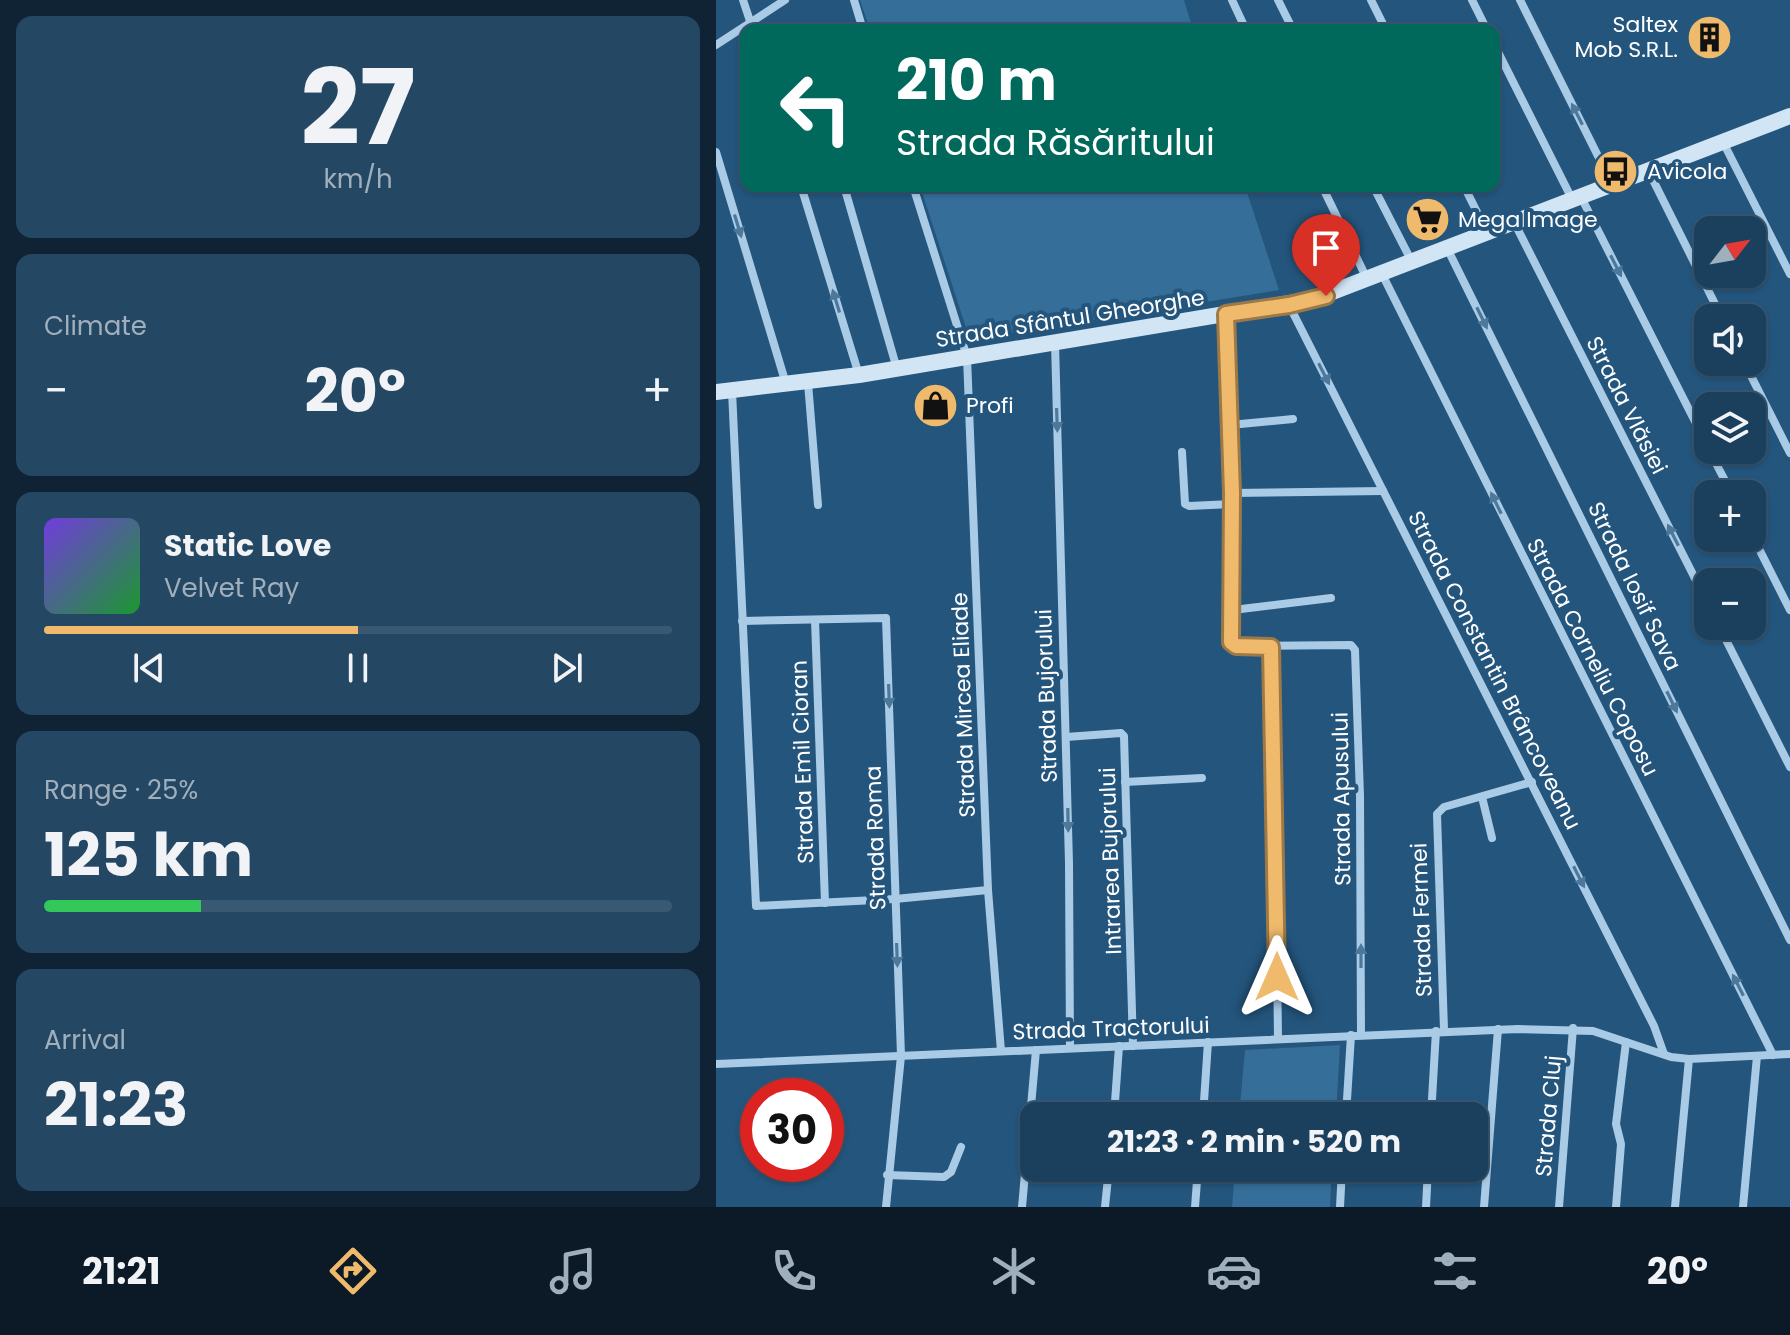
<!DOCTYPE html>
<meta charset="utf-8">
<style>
body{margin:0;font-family:Poppins,sans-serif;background:#244764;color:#f1f3f6;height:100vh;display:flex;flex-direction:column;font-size:30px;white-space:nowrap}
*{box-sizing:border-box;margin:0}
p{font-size:26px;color:#a0afbc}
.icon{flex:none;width:44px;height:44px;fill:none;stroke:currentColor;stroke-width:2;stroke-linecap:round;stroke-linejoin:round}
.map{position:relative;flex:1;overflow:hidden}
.details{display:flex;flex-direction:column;gap:16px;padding:16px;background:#0f2334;width:716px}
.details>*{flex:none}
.hud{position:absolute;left:24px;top:24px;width:760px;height:168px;border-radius:16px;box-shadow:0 2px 6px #0004,0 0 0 2px #395973;background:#00695c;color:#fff;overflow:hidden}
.needle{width:52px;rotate:59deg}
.fabs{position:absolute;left:978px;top:216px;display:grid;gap:16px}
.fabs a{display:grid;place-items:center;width:72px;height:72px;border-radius:16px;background:#1b405e;box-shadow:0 2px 6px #0004,0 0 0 2px #395973;font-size:40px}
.speed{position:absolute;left:24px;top:1078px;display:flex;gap:16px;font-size:40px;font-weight:700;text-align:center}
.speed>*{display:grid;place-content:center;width:104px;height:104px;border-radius:50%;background:#1b405e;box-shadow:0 2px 6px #0004,0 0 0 2px #395973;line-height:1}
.speed .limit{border:12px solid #d22;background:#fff;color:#111}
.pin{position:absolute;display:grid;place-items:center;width:68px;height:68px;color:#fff;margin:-82px -34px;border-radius:50% 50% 50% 0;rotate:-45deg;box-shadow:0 0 8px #0007}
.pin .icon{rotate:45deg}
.me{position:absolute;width:88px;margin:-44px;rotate:0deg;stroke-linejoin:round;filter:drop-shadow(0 0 6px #0008)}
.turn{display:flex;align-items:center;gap:28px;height:168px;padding:0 24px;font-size:36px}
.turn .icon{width:104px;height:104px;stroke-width:2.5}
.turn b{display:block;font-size:56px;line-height:68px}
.big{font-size:60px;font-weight:700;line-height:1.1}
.details .card{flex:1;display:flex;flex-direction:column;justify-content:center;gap:12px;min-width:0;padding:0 28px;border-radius:16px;background:#244764}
.details .dial{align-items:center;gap:0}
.dial b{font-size:104px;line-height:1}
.song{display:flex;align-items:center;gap:24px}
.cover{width:96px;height:96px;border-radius:12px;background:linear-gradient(135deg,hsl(260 70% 55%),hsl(130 70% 35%))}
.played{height:8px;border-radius:4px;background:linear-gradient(90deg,#f0ba6c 50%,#395973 50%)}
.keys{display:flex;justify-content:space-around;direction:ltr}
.heat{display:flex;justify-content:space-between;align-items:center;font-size:44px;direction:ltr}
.charge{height:12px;border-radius:6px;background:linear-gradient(90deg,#34c759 25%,#395973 0)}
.trip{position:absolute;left:304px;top:1102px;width:468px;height:80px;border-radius:16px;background:#1b405e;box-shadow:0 2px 6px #0004,0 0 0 2px #395973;font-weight:700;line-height:80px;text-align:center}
.dock{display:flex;height:128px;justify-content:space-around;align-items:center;background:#0b1a26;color:#a0afbc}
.dock .icon{width:56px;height:56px}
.dock .selected{color:#f0ba6c}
.dock b{font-size:36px;color:#f1f3f6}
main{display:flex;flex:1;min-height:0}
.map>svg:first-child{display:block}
.green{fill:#346e99}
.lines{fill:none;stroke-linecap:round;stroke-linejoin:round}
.street{stroke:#a9cbe6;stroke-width:8}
.secondary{stroke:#d2e5f5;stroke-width:16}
.oneway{fill:#4c789c}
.route-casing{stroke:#9c7946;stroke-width:20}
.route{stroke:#f0ba6c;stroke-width:14}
.labels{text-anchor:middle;stroke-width:8;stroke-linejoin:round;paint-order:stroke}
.poi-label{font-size:22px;fill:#fff;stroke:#24557d;text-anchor:start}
.street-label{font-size:22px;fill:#fff;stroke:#24557d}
</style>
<main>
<section class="details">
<div class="card dial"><b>27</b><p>km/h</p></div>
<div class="card"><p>Climate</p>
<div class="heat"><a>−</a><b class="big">20°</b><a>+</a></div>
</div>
<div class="card">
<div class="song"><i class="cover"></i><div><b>Static Love</b><p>Velvet Ray</p></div></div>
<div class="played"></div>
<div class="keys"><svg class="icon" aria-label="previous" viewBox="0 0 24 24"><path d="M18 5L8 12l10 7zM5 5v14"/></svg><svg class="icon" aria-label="pause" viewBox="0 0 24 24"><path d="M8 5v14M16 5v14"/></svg><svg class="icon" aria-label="next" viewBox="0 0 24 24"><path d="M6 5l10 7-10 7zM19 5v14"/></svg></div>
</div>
<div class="card"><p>Range · 25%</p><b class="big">125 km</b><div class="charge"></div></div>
<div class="card"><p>Arrival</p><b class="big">21:23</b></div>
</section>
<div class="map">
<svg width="1074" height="1207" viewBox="0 0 1074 1207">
<rect width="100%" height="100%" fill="#24557d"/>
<!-- green -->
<g class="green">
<path d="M 144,0 L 468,0 L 477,30 L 154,30 Z"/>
<path d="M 204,186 L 529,186 L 563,290 L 254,340 Z"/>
<path d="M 624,1045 L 620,1116 L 523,1116 L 529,1050 Z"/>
<path d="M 519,1168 L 616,1168 L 614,1207 L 516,1207 Z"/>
</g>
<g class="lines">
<!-- street -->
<g class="street">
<path d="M 27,0 L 37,30"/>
<path d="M 138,0 L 147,30"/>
<path d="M 516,0 L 530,30"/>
<path d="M 562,0 L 577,30"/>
<path d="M 655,0 L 670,30"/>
<path d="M 756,0 L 771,30"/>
<path d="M 804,0 L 896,184"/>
<path d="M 778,44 L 856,199"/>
<path d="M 0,45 L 69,0"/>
<path d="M 1007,142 L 1074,274"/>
<path d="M 0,152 L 70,384"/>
<path d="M 932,170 L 1006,318"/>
<path d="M 85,186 L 143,375"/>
<path d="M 197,186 L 251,357 L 272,890 L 285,1051"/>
<path d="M 606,186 L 651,279"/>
<path d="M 657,186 L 696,262"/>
<path d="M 748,186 L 771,232"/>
<path d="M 130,193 L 181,369"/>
<path d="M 865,197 L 992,447"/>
<path d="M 798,222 L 992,604"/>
<path d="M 731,248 L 1074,940"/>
<path d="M 666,274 L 1057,1055"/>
<path d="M 573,305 L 938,1026 L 948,1054"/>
<path d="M 510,314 L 516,493 L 515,642 L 520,646 L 635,645 L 639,650 L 644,796 L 645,1034"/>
<path d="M 339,343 L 353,863 L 354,1048"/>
<path d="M 1028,362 L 1074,453"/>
<path d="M 92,383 L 102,505"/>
<path d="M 16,391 L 40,906 L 179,899 L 272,890"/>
<path d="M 514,425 L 577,419"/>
<path d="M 993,450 L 1016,494"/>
<path d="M 466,452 L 469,504 L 473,506 L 516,504"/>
<path d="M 516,493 L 667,491"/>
<path d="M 1036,535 L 1074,610"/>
<path d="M 517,610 L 615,598"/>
<path d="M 99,620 L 109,903"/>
<path d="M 26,621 L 170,618 L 185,1056 L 170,1207"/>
<path d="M 1003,626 L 1074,767"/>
<path d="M 555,647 L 559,793 L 562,1039"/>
<path d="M 350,737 L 405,733 L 408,736 L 417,1046"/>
<path d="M 409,782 L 486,778"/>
<path d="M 766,797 L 776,838"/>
<path d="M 728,1030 L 721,814 L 728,807 L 816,782"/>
<path d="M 0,1064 L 802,1029 L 877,1031 L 955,1057 L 973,1059 L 1074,1054"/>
<path d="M 398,1116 L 403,1046"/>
<path d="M 487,1116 L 492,1042"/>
<path d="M 630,1116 L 635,1035"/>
<path d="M 715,1116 L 720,1031"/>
<path d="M 171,1175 L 228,1177 L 235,1172 L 245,1147"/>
<path d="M 306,1207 L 320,1050"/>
<path d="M 389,1207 L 393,1168"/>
<path d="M 479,1207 L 482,1168"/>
<path d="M 624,1207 L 626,1168"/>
<path d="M 710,1207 L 712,1168"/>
<path d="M 768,1207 L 782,1029"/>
<path d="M 843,1207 L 857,1028"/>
<path d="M 900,1207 L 905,1144 L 900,1124 L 910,1042"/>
<path d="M 959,1207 L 973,1059"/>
<path d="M 1027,1207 L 1041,1056"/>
</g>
<!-- secondary -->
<path class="secondary" d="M 0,392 L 143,375 L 598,299 L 1074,116"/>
</g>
<!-- one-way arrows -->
<defs><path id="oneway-solid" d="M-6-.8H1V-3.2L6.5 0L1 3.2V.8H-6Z" transform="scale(2)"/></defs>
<g class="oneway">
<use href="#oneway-solid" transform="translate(861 114) rotate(-117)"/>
<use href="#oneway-solid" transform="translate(22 226) rotate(73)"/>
<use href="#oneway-solid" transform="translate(900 266) rotate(63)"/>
<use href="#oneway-solid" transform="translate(120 301) rotate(-107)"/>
<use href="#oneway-solid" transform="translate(766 318) rotate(64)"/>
<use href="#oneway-solid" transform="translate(608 374) rotate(63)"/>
<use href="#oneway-solid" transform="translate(341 420) rotate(88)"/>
<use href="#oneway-solid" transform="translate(780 503) rotate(-116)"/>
<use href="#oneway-solid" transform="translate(957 535) rotate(-117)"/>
<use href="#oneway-solid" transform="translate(173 696) rotate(88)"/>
<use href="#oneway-solid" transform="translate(956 702) rotate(64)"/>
<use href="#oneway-solid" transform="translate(352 820) rotate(89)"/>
<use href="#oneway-solid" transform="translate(863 877) rotate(63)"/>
<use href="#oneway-solid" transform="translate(181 955) rotate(88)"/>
<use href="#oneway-solid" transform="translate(645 956) rotate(-90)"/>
<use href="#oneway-solid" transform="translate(1022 985) rotate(-117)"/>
</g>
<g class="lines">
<defs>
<path id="route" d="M 561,977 L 555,647 L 520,646 L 515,642 L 516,493 L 510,314 L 573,305 L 610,296"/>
</defs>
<!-- route casing -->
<use href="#route" class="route-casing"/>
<!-- route -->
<use href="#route" class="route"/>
</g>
<!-- icons -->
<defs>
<symbol id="building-disc" viewBox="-11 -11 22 22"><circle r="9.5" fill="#f0ba6c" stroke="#24557d"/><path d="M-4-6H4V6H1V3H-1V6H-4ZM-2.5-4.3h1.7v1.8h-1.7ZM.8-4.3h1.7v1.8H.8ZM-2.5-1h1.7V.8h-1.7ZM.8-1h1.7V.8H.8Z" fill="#111"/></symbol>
<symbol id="bus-disc" viewBox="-11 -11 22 22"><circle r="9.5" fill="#f0ba6c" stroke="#24557d"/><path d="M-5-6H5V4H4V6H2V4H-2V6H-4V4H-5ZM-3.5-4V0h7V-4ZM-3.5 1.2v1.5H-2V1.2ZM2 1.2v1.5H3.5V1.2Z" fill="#111"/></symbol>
<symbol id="supermarket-disc" viewBox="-11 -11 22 22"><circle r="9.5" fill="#f0ba6c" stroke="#24557d"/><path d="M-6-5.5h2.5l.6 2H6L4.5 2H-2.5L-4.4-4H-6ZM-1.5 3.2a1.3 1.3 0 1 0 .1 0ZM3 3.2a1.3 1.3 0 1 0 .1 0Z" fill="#111"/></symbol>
<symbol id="shop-disc" viewBox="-11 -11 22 22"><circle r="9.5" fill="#f0ba6c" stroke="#24557d"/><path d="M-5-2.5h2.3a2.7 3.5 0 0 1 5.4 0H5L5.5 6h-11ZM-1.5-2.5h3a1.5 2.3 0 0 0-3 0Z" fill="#111"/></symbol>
</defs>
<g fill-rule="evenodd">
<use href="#building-disc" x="968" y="12" width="51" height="51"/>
<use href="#bus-disc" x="874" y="146" width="51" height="51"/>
<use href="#supermarket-disc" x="686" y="194" width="51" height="51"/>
<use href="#shop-disc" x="194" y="380" width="51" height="51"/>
</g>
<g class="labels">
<!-- poi labels -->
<g class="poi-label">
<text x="962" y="32" text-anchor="end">Saltex<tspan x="962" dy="25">Mob S.R.L.</tspan></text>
<text x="931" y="179">Avicola</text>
<text x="742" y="227">Mega Image</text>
<text x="250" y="413">Profi</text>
</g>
<!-- street labels -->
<g class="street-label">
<text transform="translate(354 318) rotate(-9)" y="8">Strada Sfântul Gheorghe</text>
<text transform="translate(911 405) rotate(63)" y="8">Strada Vlăsiei</text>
<text transform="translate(919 586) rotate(64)" y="8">Strada Iosif Sava</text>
<text transform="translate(877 657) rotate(63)" y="8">Strada Corneliu Coposu</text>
<text transform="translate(779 670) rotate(63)" y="8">Strada Constantin Brâncoveanu</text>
<text transform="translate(330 696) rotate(-92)" y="8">Strada Bujorului</text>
<text transform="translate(247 705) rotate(-92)" y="8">Strada Mircea Eliade</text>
<text transform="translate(86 762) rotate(-92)" y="8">Strada Emil Cioran</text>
<text transform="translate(625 799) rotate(-91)" y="8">Strada Apusului</text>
<text transform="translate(159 838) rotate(-92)" y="8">Strada Roma</text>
<text transform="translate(394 861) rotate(-92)" y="8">Intrarea Bujorului</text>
<text transform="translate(705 920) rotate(-92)" y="8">Strada Fermei</text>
<text transform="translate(395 1028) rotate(-2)" y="8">Strada Tractorului</text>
<text transform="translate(832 1116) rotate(-85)" y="8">Strada Cluj</text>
</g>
</g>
</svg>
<div class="fabs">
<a><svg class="needle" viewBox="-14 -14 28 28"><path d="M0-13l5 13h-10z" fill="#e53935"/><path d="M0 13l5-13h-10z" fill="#a0afbc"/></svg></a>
<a><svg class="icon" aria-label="sound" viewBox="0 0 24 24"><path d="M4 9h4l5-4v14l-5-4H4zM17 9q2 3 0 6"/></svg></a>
<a><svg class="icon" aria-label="layers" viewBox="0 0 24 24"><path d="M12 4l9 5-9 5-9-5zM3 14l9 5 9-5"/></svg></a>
<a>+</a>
<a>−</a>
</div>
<div class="speed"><div class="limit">30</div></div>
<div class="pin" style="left:610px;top:296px;background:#d93025"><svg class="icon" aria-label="arrive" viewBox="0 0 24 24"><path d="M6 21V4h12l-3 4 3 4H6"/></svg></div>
<svg class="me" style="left:561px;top:977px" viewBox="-20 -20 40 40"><path d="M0-17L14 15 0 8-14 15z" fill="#f0ba6c" stroke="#fff" stroke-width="4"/></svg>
<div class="trip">21:23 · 2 min · 520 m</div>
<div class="hud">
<div class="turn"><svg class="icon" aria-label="left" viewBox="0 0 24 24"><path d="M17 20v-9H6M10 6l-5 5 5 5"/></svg><div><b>210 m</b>Strada Răsăritului</div></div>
</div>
</div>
</main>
<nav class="dock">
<b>21:21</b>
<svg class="icon selected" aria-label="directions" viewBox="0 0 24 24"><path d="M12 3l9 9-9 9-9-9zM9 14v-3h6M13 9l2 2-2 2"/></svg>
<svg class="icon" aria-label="music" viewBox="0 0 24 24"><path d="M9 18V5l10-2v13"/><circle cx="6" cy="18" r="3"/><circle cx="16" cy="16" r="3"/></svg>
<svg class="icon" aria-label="phone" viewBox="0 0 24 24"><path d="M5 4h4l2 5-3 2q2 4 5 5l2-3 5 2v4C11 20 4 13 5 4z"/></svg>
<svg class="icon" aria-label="climate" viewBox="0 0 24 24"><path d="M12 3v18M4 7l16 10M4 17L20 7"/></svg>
<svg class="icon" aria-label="car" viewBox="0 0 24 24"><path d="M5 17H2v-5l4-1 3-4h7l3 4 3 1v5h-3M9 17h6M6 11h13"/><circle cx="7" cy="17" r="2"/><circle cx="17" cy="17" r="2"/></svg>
<svg class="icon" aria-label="filters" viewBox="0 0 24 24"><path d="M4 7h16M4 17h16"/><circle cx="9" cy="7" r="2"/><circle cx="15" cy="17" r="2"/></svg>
<b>20°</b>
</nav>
